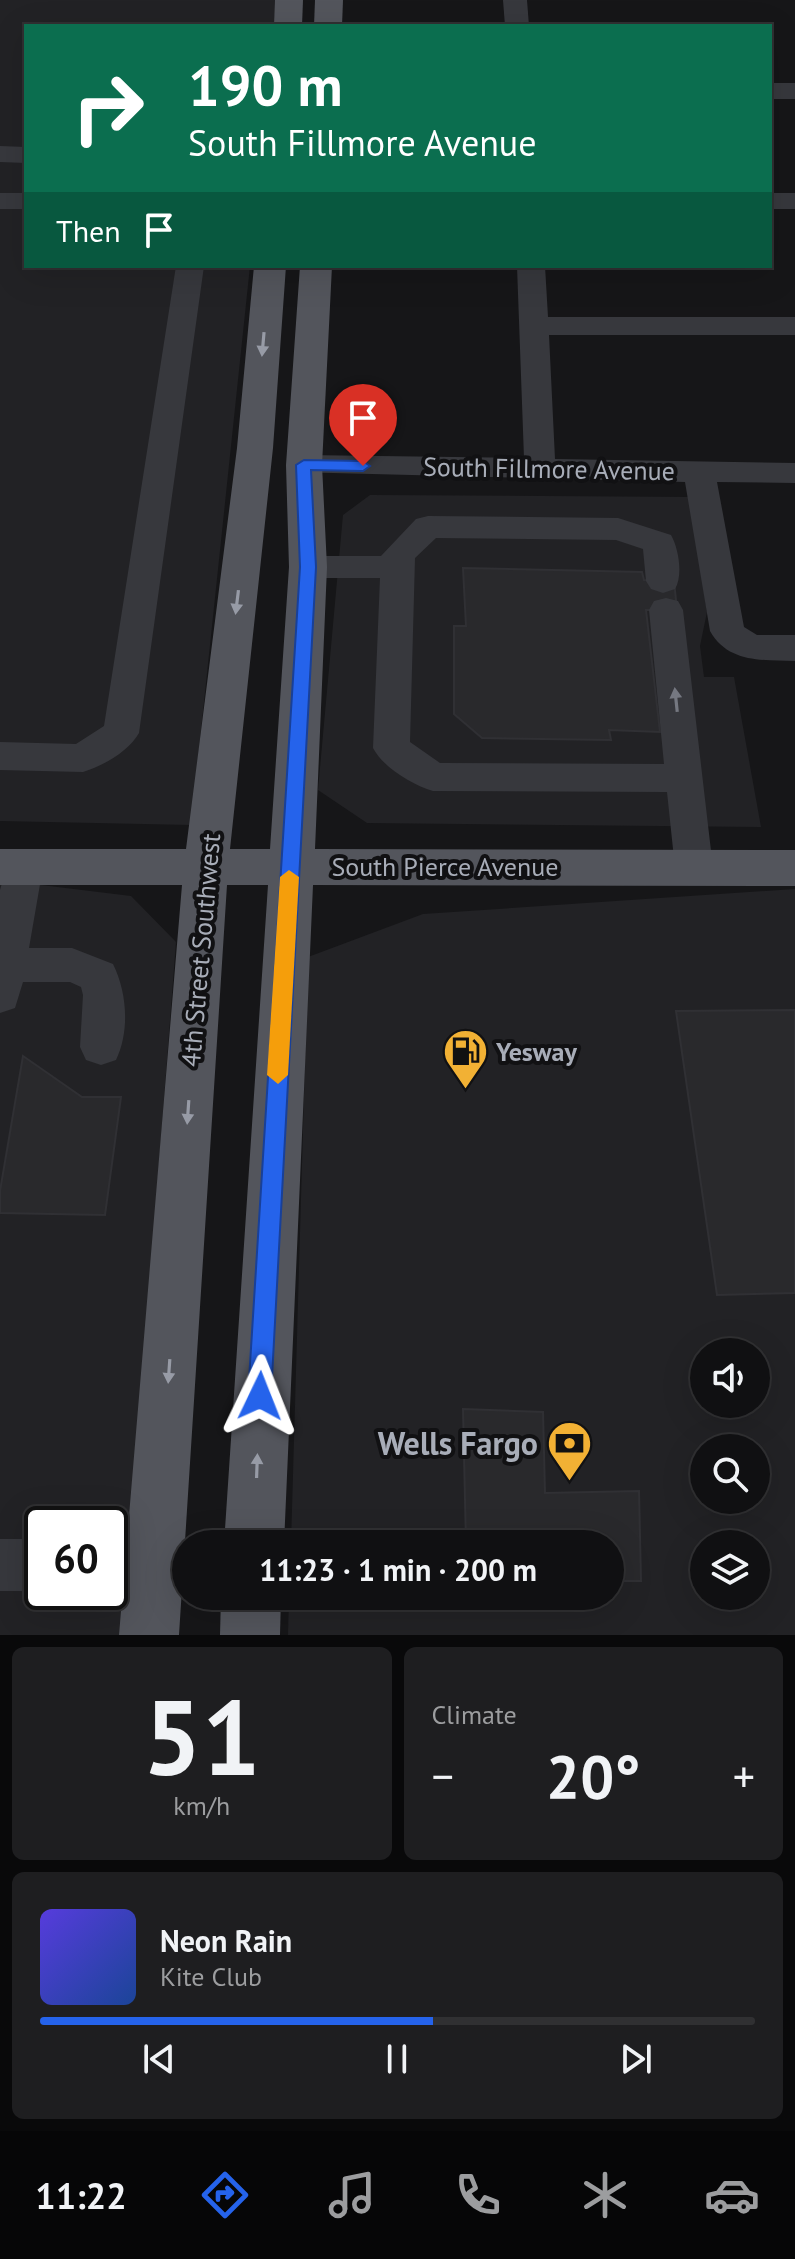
<!DOCTYPE html>
<meta charset="utf-8">
<style>
body{margin:0;font-family:"PT Sans",sans-serif;background:#1e1e20;color:#f1f3f6;height:100vh;display:flex;flex-direction:column;font-size:30px;white-space:nowrap}
*{box-sizing:border-box;margin:0}
p{font-size:26px;color:#9c9d9f}
.icon{flex:none;width:44px;height:44px;fill:none;stroke:currentColor;stroke-width:2;stroke-linecap:round;stroke-linejoin:round}
.map{position:relative;height:1635px;overflow:hidden}
.drawer{display:flex;flex-direction:column;gap:12px;padding:12px;background:#09090a;flex:1}
.drawer>*{flex:none}
.top-card{position:absolute;left:24px;top:24px;width:748px;height:244px;border-radius:0px;box-shadow:0 8px 32px #0002,0 0 0 2px #303032;background:#0b6e4f;color:#fff;overflow:hidden}
.controls{position:absolute;left:690px;top:1338px;display:grid;gap:16px}
.controls a{display:grid;place-items:center;width:80px;height:80px;border-radius:50%;background:#101012;box-shadow:0 8px 32px #0002,0 0 0 2px #303032;font-size:40px}
.speed{position:absolute;left:24px;top:1506px;display:flex;gap:16px;font-size:40px;font-weight:700;text-align:center}
.speed>*{display:grid;place-content:center;width:104px;height:104px;border-radius:50%;background:#101012;box-shadow:0 8px 32px #0002,0 0 0 2px #303032;line-height:1}
.speed .limit{border:4px solid #111;border-radius:12px;background:#fff;color:#111}
.pin{position:absolute;display:grid;place-items:center;width:68px;height:68px;color:#fff;margin:-82px -34px;border-radius:50% 50% 50% 0;rotate:-45deg;box-shadow:0 0 8px #0007}
.pin .icon{rotate:45deg}
.me{position:absolute;width:88px;margin:-44px;rotate:2deg;stroke-linejoin:round;filter:drop-shadow(0 0 6px #0008)}
.turn{display:flex;align-items:center;gap:28px;height:168px;padding:0 32px;font-size:36px}
.turn .icon{width:104px;height:104px;stroke-width:2.5}
.turn b{display:block;font-size:56px;line-height:68px}
.then{display:flex;align-items:center;height:76px;padding:0 32px;background:#0003;gap:16px;font-size:30px}
.big{font-size:60px;font-weight:700;line-height:1.1}
.drawer .card{flex:1;display:flex;flex-direction:column;justify-content:center;gap:12px;min-width:0;padding:0 28px;border-radius:12px;background:#1e1e20}
.drawer .dial{align-items:center;gap:0}
.dial b{font-size:104px;line-height:1}
.song{display:flex;align-items:center;gap:24px}
.cover{width:96px;height:96px;border-radius:12px;background:linear-gradient(135deg,hsl(250 70% 55%),hsl(220 70% 35%))}
.played{height:8px;border-radius:4px;background:linear-gradient(90deg,#2563eb 55%,#303032 55%)}
.keys{display:flex;justify-content:space-around;direction:ltr}
.heat{display:flex;justify-content:space-between;align-items:center;font-size:44px;direction:ltr}
.drawer .tiles{flex:1;display:grid;gap:12px;grid-template-columns:1fr 1fr}
.card:last-child{grid-column:span 2}
.trip{position:absolute;left:172px;top:1530px;width:452px;height:80px;border-radius:40px;background:#101012;box-shadow:0 8px 32px #0002,0 0 0 2px #303032;font-weight:700;line-height:80px;text-align:center}
.dock{display:flex;height:128px;justify-content:space-around;align-items:center;background:#060607;color:#9c9d9f}
.dock .icon{width:56px;height:56px}
.dock .active{color:#2563eb}
.dock b{font-size:36px;color:#f1f3f6}
.map>svg:first-child{display:block}
.built{fill:#222225;fill-rule:evenodd}
.building{fill:#29292c;stroke:#303034;stroke-width:2}
.lines{fill:none;stroke-linecap:round;stroke-linejoin:round}
.minor{fill:#37383d;fill-rule:evenodd}
.major{fill:#53555c;fill-rule:evenodd}
.oneway{fill:#979ba6}
.oneway2{fill:#757881}
.route{fill:#2563eb;stroke:#184099;stroke-width:2}
.slow{fill:#f59e0b}
.labels{text-anchor:middle;stroke-width:8;stroke-linejoin:round;paint-order:stroke}
.street-label{font-size:26px;fill:#a8adb8;stroke:#111113}
.poi-label{font-size:26px;font-weight:bold;fill:#a8adb8;stroke:#111113;text-anchor:start}
.near-poi-label{font-size:32px;font-weight:bold;fill:#a8adb8;stroke:#111113;text-anchor:end}
</style>
<div class="map">
<svg width="795" height="1635" viewBox="0 0 795 1635">
<rect width="100%" height="100%" fill="#161618"/>
<!-- built -->
<g class="built">
<path d="M 0,0 L 279,0 L 276,26 L 26,26 L 26,266 L 250,266 L 191,825 L 0,821 Z"/>
<path d="M 370,495 L 691,497 L 707,612 L 700,646 L 704,677 L 734,677 L 761,827 L 367,823 L 318,790 L 343,515 Z"/>
<path d="M 0,880 L 131,896 L 176,942 L 123,1635 L 0,1635 ZM 42,1524 L 110,1524 L 110,1592 L 42,1592 Z"/>
<path d="M 795,889 L 795,1635 L 288,1635 L 289,1596 L 610,1596 L 610,1544 L 291,1544 L 308,957 L 423,914 ZM 704,1352 L 756,1352 L 756,1404 L 704,1404 ZM 704,1448 L 756,1448 L 756,1500 L 704,1500 ZM 704,1544 L 756,1544 L 756,1596 L 704,1596 Z"/>
</g>
<!-- building -->
<g class="building">
<path d="M 463,568 L 642,572 L 644,580 L 674,581 L 677,610 L 646,610 L 660,732 L 609,730 L 611,740 L 482,738 L 454,714 L 454,626 L 466,626 Z"/>
<path d="M 795,1010 L 795,1293 L 717,1295 L 676,1011 Z"/>
<path d="M 23,1056 L 82,1097 L 121,1097 L 105,1215 L 0,1213 L 0,1191 Z"/>
<path d="M 463,1409 L 543,1412 L 545,1493 L 639,1491 L 641,1581 L 610,1581 L 610,1544 L 466,1544 Z"/>
</g>
<g class="lines">
<!-- minor -->
<g class="minor">
<path d="M 503,0 L 527,0 L 529,26 L 505,26 Z"/>
<rect x="770" y="83" width="25" height="16"/>
<path d="M 0,146 L 26,147 L 26,163 L 0,162 Z"/>
<rect x="0" y="193" width="26" height="16"/>
<rect x="770" y="193" width="25" height="16"/>
<path d="M 176,266 L 204,266 L 139,733 C 129,751 103,766 83,772 L 0,770 L 0,742 L 76,744 L 104,726 Z"/>
<path d="M 517,266 L 545,266 L 548,317 L 795,317 L 795,335 L 549,335 L 555,459 L 795,463 L 795,483 L 717,482 L 744,627 L 757,635 L 795,635 L 795,661 C 762,660 728,663 710,631 L 685,482 L 293,472 L 288,465 L 293,458 L 304,455 L 524,458 Z"/>
<path d="M 428,516 L 618,518 L 671,535 C 679,549 683,576 675,589 L 663,593 L 651,589 L 646,581 L 643,549 L 616,540 L 436,538 L 415,558 L 410,742 L 440,763 L 664,764 L 649,610 L 654,601 L 666,598 L 678,601 L 683,610 L 713,868 L 708,879 L 694,883 L 680,879 L 675,868 L 667,792 L 433,791 C 412,785 383,767 373,748 L 380,578 L 308,578 L 296,575 L 291,567 L 296,559 L 308,556 L 381,556 L 416,519 Z"/>
<path d="M 24,852 L 38,856 L 43,867 L 29,948 L 72,948 L 113,964 C 127,992 130,1031 116,1060 L 101,1065 L 86,1060 L 80,1047 L 83,995 L 81,987 L 70,982 L 23,982 L 15,1008 L 0,1013 L 0,890 L 10,856 Z"/>
<rect x="0" y="1539" width="42" height="52"/>
<path d="M 110,1540 L 154,1540 L 172,1548 L 180,1566 L 172,1584 L 154,1592 L 110,1592 Z"/>
</g>
<!-- major -->
<g class="major">
<path d="M 275,0 L 303,0 L 302,26 L 274,26 Z"/>
<path d="M 315,0 L 343,0 L 342,26 L 314,26 Z"/>
<path d="M 254,266 L 286,266 L 273,448 L 230,849 L 270,849 L 289,567 L 286,465 L 300,266 L 332,266 L 322,465 L 327,567 L 315,849 L 795,850 L 795,886 L 313,885 L 284,1544 L 224,1544 L 268,885 L 227,885 L 179,1635 L 119,1635 L 182,885 L 0,885 L 0,849 L 186,849 L 237,448 Z"/>
<path d="M 221,1596 L 281,1596 L 280,1635 L 220,1635 Z"/>
</g>
</g>
<!-- one-way arrows -->
<defs><path id="oneway-solid" d="M-6-.8H1V-3.2L6.5 0L1 3.2V.8H-6Z" transform="scale(2)"/></defs>
<g class="oneway">
<use href="#oneway-solid" transform="translate(263 344) rotate(95)"/>
<use href="#oneway-solid" transform="translate(237 602) rotate(97)"/>
<use href="#oneway-solid" transform="translate(188 1112) rotate(94)"/>
<use href="#oneway-solid" transform="translate(169 1371) rotate(94)"/>
<use href="#oneway-solid" transform="translate(257 1466) rotate(-88)"/>
</g>
<use class="oneway2" href="#oneway-solid" transform="translate(676 700) rotate(-96)"/>
<!-- route -->
<path class="route" d="M 304,460 L 363,461 L 370,466 L 363,471 L 311,470 L 316,567 L 271,1396 L 268,1404 L 260,1408 L 252,1404 L 248,1396 L 300,567 L 296,465 Z"/>
<!-- slow -->
<path class="slow" d="M 289,870 L 299,877 L 288,1075 L 278,1084 L 267,1075 L 280,877 Z"/>
<!-- icons -->
<defs>
<symbol id="fuel-pin" viewBox="-11 -11 22 30"><path d="M0 17L-7.5 6A9.5 9.5 0 1 1 7.5 6Z" fill="#f2b134" stroke="#111113"/><path d="M-5.5-6h7V0h2V4h1.3V-2.5L3-4.5l.8-.8L6-3V5H2.5V1h-1V6h-7ZM-4.2-4.7v3.2H.2V-4.7Z" fill="#111"/></symbol>
<symbol id="bank-pin" viewBox="-11 -11 22 30"><path d="M0 17L-7.5 6A9.5 9.5 0 1 1 7.5 6Z" fill="#f2b134" stroke="#111113"/><path d="M-6-4H6V4H-6ZM0-2.3a2.3 2.3 0 1 0 0 4.6a2.3 2.3 0 1 0 0-4.6Z" fill="#111"/></symbol>
</defs>
<g fill-rule="evenodd">
<use href="#fuel-pin" x="440" y="1026" width="51" height="69"/>
<use href="#bank-pin" x="544" y="1418" width="51" height="69"/>
</g>
<g class="labels">
<!-- street labels -->
<g class="street-label">
<text transform="translate(549 469) rotate(1)" y="9">South Fillmore Avenue</text>
<text x="445" y="876">South Pierce Avenue</text>
<text transform="translate(201 950) rotate(-85)" y="9">4th Street Southwest</text>
</g>
<!-- poi labels -->
<g class="poi-label">
<text x="496" y="1061">Yesway</text>
</g>
<!-- near-poi labels -->
<g class="near-poi-label">
<text x="538" y="1455">Wells Fargo</text>
</g>
</g>
</svg>
<div class="controls">
<a><svg class="icon" aria-label="sound" viewBox="0 0 24 24"><path d="M4 9h4l5-4v14l-5-4H4zM17 9q2 3 0 6"/></svg></a>
<a><svg class="icon" aria-label="search" viewBox="0 0 24 24"><circle cx="10" cy="10" r="6"/><path d="M15 15l6 6"/></svg></a>
<a><svg class="icon" aria-label="layers" viewBox="0 0 24 24"><path d="M12 4l9 5-9 5-9-5zM3 14l9 5 9-5"/></svg></a>
</div>
<div class="speed"><div class="limit">60</div></div>
<div class="pin" style="left:363px;top:466px;background:#d93025"><svg class="icon" aria-label="arrive" viewBox="0 0 24 24"><path d="M6 21V4h12l-3 4 3 4H6"/></svg></div>
<svg class="me" style="left:260px;top:1396px" viewBox="-20 -20 40 40"><path d="M0-17L14 15 0 8-14 15z" fill="#2563eb" stroke="#fff" stroke-width="4"/></svg>
<div class="trip">11:23 · 1 min · 200 m</div>
<div class="top-card">
<div class="turn"><svg class="icon" aria-label="right" viewBox="0 0 24 24"><path d="M7 20v-9h11M14 6l5 5-5 5"/></svg><div><b>190 m</b>South Fillmore Avenue</div></div>
<div class="then">Then<svg class="icon" aria-label="arrive" viewBox="0 0 24 24"><path d="M6 21V4h12l-3 4 3 4H6"/></svg></div>
</div>
</div>
<section class="drawer">
<div class="tiles">
<div class="card dial"><b>51</b><p>km/h</p></div>
<div class="card"><p>Climate</p>
<div class="heat"><a>−</a><b class="big">20°</b><a>+</a></div>
</div>
<div class="card">
<div class="song"><i class="cover"></i><div><b>Neon Rain</b><p>Kite Club</p></div></div>
<div class="played"></div>
<div class="keys"><svg class="icon" aria-label="previous" viewBox="0 0 24 24"><path d="M18 5L8 12l10 7zM5 5v14"/></svg><svg class="icon" aria-label="pause" viewBox="0 0 24 24"><path d="M8 5v14M16 5v14"/></svg><svg class="icon" aria-label="next" viewBox="0 0 24 24"><path d="M6 5l10 7-10 7zM19 5v14"/></svg></div>
</div>
</div>
</section>
<nav class="dock">
<b>11:22</b>
<svg class="icon active" aria-label="directions" viewBox="0 0 24 24"><path d="M12 3l9 9-9 9-9-9zM9 14v-3h6M13 9l2 2-2 2"/></svg>
<svg class="icon" aria-label="music" viewBox="0 0 24 24"><path d="M9 18V5l10-2v13"/><circle cx="6" cy="18" r="3"/><circle cx="16" cy="16" r="3"/></svg>
<svg class="icon" aria-label="phone" viewBox="0 0 24 24"><path d="M5 4h4l2 5-3 2q2 4 5 5l2-3 5 2v4C11 20 4 13 5 4z"/></svg>
<svg class="icon" aria-label="climate" viewBox="0 0 24 24"><path d="M12 3v18M4 7l16 10M4 17L20 7"/></svg>
<svg class="icon" aria-label="car" viewBox="0 0 24 24"><path d="M5 17H2v-5l4-1 3-4h7l3 4 3 1v5h-3M9 17h6M6 11h13"/><circle cx="7" cy="17" r="2"/><circle cx="17" cy="17" r="2"/></svg>
</nav>
